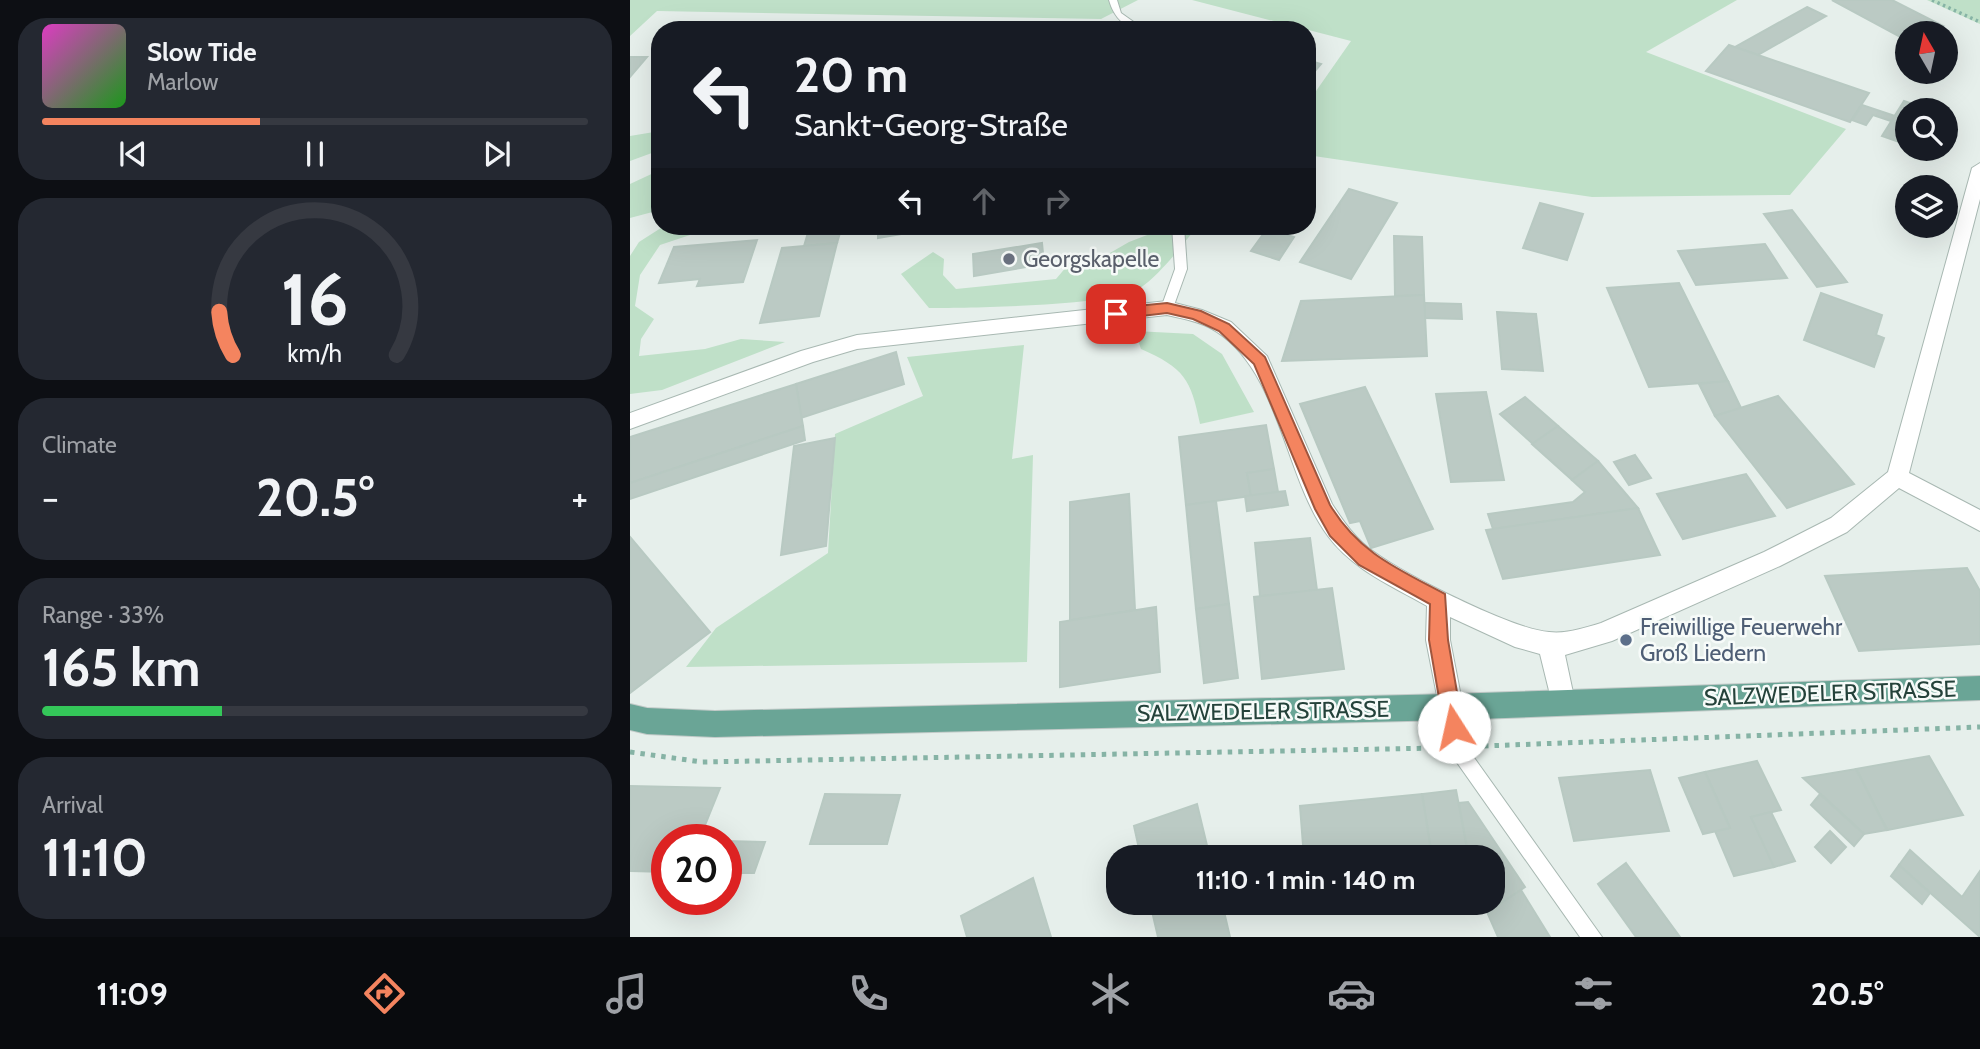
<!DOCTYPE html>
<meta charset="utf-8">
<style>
body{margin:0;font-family:Cabin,sans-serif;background:#242831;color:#f1f3f6;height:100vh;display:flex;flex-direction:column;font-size:26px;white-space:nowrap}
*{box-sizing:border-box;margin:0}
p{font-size:23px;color:#9ea1a6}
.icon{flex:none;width:38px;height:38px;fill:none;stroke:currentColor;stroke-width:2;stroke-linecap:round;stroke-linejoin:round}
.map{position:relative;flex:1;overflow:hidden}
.drawer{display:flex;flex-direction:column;gap:18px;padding:18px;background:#0d0f14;width:630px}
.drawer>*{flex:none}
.hud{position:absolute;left:21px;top:21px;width:665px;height:214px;border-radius:28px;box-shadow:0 7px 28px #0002;background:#171b24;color:#f1f3f6;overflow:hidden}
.needle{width:46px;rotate:351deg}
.controls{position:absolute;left:1265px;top:21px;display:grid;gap:14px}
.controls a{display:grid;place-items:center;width:63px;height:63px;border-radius:50%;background:#171b24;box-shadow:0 7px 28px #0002;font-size:35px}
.speed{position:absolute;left:21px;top:824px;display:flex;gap:14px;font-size:35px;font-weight:700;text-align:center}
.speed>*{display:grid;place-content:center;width:91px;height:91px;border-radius:50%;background:#171b24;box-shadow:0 7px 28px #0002;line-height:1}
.speed .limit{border:10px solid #d22;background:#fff;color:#111}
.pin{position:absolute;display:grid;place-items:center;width:60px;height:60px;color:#fff;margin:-30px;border-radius:14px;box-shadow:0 4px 10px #0006}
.me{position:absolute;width:77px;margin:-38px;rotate:350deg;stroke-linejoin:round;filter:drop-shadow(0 0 5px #0008)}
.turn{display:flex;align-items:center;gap:24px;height:147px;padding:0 28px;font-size:32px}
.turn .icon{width:91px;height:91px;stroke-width:2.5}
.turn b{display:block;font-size:49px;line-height:60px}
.lanes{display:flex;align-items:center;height:66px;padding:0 28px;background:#0003;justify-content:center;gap:35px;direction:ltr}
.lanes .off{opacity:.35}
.big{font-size:52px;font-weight:700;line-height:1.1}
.drawer .widget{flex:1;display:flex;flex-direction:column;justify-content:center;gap:10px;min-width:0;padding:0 24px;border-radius:28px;background:#242831}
.drawer .dial{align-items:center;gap:0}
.dial svg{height:182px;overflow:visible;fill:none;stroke:#363941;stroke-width:7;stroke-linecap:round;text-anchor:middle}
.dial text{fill:#f1f3f6;stroke:none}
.song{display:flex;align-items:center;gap:21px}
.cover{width:84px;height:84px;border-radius:10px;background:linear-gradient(135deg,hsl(310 70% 55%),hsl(120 70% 35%))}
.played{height:7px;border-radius:4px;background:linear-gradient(90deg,#f4845f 40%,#363941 40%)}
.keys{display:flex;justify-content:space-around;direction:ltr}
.heat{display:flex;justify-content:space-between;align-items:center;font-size:38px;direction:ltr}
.charge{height:10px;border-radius:5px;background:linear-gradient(90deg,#34c759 33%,#363941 0)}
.trip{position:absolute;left:476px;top:845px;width:399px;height:70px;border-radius:28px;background:#171b24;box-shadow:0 7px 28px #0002;font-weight:700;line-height:70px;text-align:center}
.tab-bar{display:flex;height:112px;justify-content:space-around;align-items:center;background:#090b0e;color:#9ea1a6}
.tab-bar .icon{width:49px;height:49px}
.tab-bar .current{color:#f4845f}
.tab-bar b{font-size:32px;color:#f1f3f6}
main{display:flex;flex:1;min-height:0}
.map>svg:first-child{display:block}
.green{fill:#bfe0c8}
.building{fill:#bbcac4;stroke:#b8c9c2;stroke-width:2}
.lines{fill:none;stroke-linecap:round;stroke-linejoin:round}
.lane-casing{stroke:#a8b8b2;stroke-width:2}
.street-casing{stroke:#a8b8b2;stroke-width:2}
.primary-casing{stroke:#c2cac8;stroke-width:2}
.path-far1{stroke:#86b3a5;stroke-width:3.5;stroke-dasharray:2.5 3.5;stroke-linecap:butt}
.path{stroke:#86b3a5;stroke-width:5;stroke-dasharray:4.5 6;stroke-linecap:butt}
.lane{fill:#fff;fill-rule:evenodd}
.street{fill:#fff;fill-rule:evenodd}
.primary{fill:#6aa596;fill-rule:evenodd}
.route{fill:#f4845f;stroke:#9f563e;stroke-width:2}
.worship-dot{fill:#6b7280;stroke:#f7fbf9;stroke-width:2.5}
.service-dot{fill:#5c6f8a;stroke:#f7fbf9;stroke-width:2.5}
.labels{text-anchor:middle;stroke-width:5;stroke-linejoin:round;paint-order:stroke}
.worship-label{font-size:23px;fill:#5b616d;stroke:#f7fbf9;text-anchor:start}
.service-label{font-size:23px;fill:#4e5e75;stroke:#f7fbf9;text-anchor:start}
.street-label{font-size:23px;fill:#24423a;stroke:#f7fbf9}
</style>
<main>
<section class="drawer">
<div class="widget">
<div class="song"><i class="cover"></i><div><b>Slow Tide</b><p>Marlow</p></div></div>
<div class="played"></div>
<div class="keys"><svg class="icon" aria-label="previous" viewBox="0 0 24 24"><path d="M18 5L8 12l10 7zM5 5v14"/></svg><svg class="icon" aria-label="pause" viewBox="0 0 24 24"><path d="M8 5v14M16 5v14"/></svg><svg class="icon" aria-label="next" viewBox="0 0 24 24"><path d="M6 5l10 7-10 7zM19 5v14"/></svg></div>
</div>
<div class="widget dial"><svg viewBox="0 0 100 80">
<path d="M14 69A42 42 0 1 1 86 69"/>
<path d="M14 69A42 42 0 0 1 8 50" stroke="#f4845f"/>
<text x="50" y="56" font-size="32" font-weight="700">16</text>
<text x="50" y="72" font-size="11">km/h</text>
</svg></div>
<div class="widget"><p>Climate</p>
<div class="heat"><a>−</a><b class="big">20.5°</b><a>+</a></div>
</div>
<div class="widget"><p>Range · 33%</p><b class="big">165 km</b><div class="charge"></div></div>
<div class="widget"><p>Arrival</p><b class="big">11:10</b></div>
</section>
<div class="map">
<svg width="1350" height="937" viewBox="0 0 1350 937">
<rect width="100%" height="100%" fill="#e6efeb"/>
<!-- green -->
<g class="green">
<path d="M 0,0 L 508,0 L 471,19 L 27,11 L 0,36 Z"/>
<path d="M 562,0 L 1107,0 L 1016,52 L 1216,129 L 1160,195 L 962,197 L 677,155 L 677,104 L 721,41 Z"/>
<path d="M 1297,0 L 1350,0 L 1350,24 Z"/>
<path d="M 30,131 L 30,150 L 0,161 L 0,136 Z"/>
<path d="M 30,170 L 30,210 L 0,218 L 0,184 Z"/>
<path d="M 34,226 L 71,226 L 69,232 L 30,245 L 10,275 L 5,306 L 24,319 L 11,339 L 9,356 L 75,349 L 111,339 L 155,342 L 32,390 L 0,394 L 0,256 L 9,242 Z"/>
<path d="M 529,226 L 568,226 C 550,247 532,273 509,289 C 486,306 335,308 299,308 L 271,274 L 303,252 L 314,259 L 313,275 L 326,289 L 426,279 L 443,259 L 466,261 L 499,242 L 530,230 Z"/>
<path d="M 505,331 L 563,334 L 592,354 L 624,412 L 570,424 C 561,379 554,368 511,349 Z"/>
<path d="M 394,345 L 382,459 L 403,455 L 397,662 L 56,667 L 86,628 L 198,553 L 205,434 L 293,396 L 277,357 Z"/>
</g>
<!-- building -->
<g class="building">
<path d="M 1202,0 L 1262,0 L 1313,26 L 1296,33 L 1278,33 L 1278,41 Z"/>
<path d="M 1177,7 L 1196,16 L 1128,55 L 1105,47 Z"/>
<path d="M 1099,45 L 1128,55 L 1239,93 L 1220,122 L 1076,71 Z"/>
<path d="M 0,57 L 17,57 L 0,77 Z"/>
<path d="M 677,60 L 691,64 L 678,79 L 677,79 Z"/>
<path d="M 1274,101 L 1300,110 L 1278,110 L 1278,145 L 1252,136 Z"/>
<path d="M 1232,105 L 1265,116 L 1261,121 L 1243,115 L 1236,125 L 1222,120 Z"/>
<path d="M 719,189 L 767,203 L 721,279 L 670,262 Z"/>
<path d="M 910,203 L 953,214 L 937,260 L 893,248 Z"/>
<path d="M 1162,210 L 1217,282 L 1187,287 L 1134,214 Z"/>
<path d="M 180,226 L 212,226 L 207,243 L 174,246 Z"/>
<path d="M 248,226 L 305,226 L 306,228 L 248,238 Z"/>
<path d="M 637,229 L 664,237 L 649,260 L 621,251 Z"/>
<path d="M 764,236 L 792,237 L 794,295 L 765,296 Z"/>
<path d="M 127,240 L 113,282 L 67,286 L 70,279 L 29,283 L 44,247 Z"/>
<path d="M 207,243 L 189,316 L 130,323 L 152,248 Z"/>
<path d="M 412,243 L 414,264 L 344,276 L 343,254 Z"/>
<path d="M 1135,244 L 1157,278 L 1066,285 L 1048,251 Z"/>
<path d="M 1049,283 L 1098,381 L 1019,387 L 977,288 Z"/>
<path d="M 1191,293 L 1252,315 L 1246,335 L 1254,338 L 1244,367 L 1174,340 Z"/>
<path d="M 794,295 L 797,356 L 652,361 L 671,301 Z"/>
<path d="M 795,303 L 831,304 L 832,319 L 795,318 Z"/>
<path d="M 867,312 L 906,314 L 913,371 L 872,369 Z"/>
<path d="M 266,352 L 274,384 L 171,418 L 166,384 Z"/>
<path d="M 1098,381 L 1111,408 L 1085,416 L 1069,384 Z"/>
<path d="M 166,384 L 173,426 L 0,483 L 0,437 Z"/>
<path d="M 735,387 L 803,529 L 741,548 L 730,521 L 720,523 L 670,404 Z"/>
<path d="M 856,392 L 874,480 L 821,482 L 806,394 Z"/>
<path d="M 1148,396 L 1224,484 L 1157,508 L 1085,416 Z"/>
<path d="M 895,397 L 928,426 L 903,444 L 870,414 Z"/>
<path d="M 636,425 L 644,469 L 617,473 L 621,496 L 556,505 L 549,437 Z"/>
<path d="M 173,426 L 175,440 L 0,499 L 0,483 Z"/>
<path d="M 928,426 L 968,461 L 942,480 L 902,444 Z"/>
<path d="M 205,438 L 196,546 L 151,555 L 164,446 Z"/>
<path d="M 1005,455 L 1021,478 L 999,485 L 984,462 Z"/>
<path d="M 968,461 L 1008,508 L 863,529 L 858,514 L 943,502 L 955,492 L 942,480 Z"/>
<path d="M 644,469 L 648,492 L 621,496 L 617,473 Z"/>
<path d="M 1116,474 L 1145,516 L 1053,539 L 1027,494 Z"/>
<path d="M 655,491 L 658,505 L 617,511 L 615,496 Z"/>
<path d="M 499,494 L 505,610 L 440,620 L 440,502 Z"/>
<path d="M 586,501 L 599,604 L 566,609 L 556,505 Z"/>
<path d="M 1008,508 L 1030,555 L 873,579 L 856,530 Z"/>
<path d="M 0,537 L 80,632 L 0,693 Z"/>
<path d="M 680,538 L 687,590 L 630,596 L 625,543 Z"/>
<path d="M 1337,568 L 1350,591 L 1350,644 L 1229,651 L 1195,576 Z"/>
<path d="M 702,588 L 714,669 L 632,679 L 624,597 Z"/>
<path d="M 599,604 L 608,678 L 574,683 L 566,609 Z"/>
<path d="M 526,607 L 530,672 L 430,687 L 430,622 Z"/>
<path d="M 1299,756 L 1333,815 L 1257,830 L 1226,769 Z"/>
<path d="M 1127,761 L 1151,810 L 1121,817 L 1144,867 L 1104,876 L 1085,831 L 1100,828 L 1075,772 Z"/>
<path d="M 1226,769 L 1257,830 L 1234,834 L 1173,778 Z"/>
<path d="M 1020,770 L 1039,831 L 944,841 L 929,778 Z"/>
<path d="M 1075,772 L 1100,828 L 1073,834 L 1049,778 Z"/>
<path d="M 0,786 L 90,788 L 69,840 L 37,840 L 37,872 L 0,871 Z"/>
<path d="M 826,790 L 838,853 L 802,857 L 792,794 Z"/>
<path d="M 195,794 L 270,795 L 257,844 L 180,844 Z"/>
<path d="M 792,794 L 802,857 L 674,858 L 670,806 Z"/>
<path d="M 1190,794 L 1234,834 L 1224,846 L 1181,805 Z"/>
<path d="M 838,802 L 895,887 L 867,907 L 863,900 L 863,858 L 835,858 L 833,854 L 838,853 L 829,803 Z"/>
<path d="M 567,804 L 580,858 L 511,858 L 504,826 Z"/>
<path d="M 1141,812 L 1165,861 L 1144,867 L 1121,817 Z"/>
<path d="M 1200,831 L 1216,847 L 1201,863 L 1185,847 Z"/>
<path d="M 96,841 L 135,842 L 124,873 L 96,873 Z"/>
<path d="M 1280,850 L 1332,897 L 1350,871 L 1350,937 L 1269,865 Z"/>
<path d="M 996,863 L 1050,937 L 1006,937 L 968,884 Z"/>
<path d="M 1269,865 L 1300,893 L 1292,904 L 1261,876 Z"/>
<path d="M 403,878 L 421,937 L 337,937 L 331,916 Z"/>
<path d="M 891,890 L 920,937 L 868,937 L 857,912 Z"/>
<path d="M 65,900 L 92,900 L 89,907 L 62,907 Z"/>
<path d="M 532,903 L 592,903 L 600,937 L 528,937 L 521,907 Z"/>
</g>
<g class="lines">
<defs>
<g id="lane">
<path d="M 479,0 L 487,0 L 491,13 L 515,30 C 496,30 484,18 479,0 Z"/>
<path d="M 542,226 L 554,226 L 557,269 L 543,308 L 537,312 L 531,308 L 545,269 Z"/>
<path d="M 820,699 L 826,701 L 835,745 L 972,937 L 950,937 L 821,754 L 812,707 L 814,701 Z"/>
</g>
<path id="street" d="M 1350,163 L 1350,199 L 1279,473 L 1350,510 L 1350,531 L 1269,488 L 1217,532 L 1150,566 L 982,641 L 935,655 L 945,702 L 942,711 L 933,714 L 924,711 L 910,654 L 885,647 L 820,617 L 820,640 L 833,707 L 829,716 L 820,720 L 811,716 L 796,640 L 797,606 C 762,586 722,569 698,536 C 654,477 651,374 587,332 C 573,322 554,319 537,315 L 227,349 L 183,362 L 0,429 L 0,413 L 171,351 L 227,335 L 537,301 L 572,310 L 601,322 L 637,356 L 702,504 C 713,521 726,540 744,552 C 776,575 881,629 919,632 C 937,634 954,628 971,623 L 1134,552 L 1201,518 L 1258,472 L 1342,168 Z"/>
<path id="primary" d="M 1350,676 L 1350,700 L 820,720 L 85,737 L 17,734 L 0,730 L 0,704 L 17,708 L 85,711 L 820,694 Z"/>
</defs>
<!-- lane casing -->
<use href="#lane" class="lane-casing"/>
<!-- street casing -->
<use href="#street" class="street-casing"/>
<!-- primary casing -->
<use href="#primary" class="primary-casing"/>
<!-- path-far1 -->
<path class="path-far1" d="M 1302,0 L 1350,22"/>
<!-- path -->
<g class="path">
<path d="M 854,746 L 1350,727"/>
<path d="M 0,752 L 72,762 L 807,748"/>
</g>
<!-- lane -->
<use href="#lane" class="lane"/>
<!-- street -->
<use href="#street" class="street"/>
<!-- primary -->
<use href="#primary" class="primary"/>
</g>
<!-- route -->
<path class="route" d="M 537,303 L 571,311 L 599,324 L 635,357 L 700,505 C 729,553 768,569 815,594 L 818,640 L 833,727 L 831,734 L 824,737 L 817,734 L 814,727 L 799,640 L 800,604 L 729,565 L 700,536 L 685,509 L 624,364 L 589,331 L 563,319 L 537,313 L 486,319 L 479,314 L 486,308 Z"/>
<!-- markers -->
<circle class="worship-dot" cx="379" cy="259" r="7"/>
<circle class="service-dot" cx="996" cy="640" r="7"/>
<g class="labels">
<!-- worship labels -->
<g class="worship-label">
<text x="393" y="267">Georgskapelle</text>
</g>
<!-- service labels -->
<g class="service-label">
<text x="1010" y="635">Freiwillige Feuerwehr<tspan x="1010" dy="26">Groß Liedern</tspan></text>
</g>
<!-- street labels -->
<g class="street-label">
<text transform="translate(1200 693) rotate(-2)" y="8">SALZWEDELER STRASSE</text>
<text transform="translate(633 711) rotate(-1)" y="8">SALZWEDELER STRASSE</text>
</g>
</g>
</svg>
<div class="controls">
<a><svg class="needle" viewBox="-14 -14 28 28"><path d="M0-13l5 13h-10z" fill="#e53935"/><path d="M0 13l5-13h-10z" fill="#9ea1a6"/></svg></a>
<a><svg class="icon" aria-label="search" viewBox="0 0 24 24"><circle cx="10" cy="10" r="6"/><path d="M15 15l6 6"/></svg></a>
<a><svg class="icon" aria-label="layers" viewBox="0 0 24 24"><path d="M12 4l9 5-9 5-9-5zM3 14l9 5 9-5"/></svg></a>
</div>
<div class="speed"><div class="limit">20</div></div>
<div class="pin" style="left:486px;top:314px;background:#d93025"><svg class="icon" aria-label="arrive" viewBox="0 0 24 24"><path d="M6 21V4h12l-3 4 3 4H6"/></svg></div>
<svg class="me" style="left:824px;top:727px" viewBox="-20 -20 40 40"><circle r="19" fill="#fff"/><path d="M0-13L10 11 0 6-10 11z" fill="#f4845f"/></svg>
<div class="trip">11:10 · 1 min · 140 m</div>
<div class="hud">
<div class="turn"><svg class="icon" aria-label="left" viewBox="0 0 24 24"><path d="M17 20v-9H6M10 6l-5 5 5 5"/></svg><div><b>20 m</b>Sankt-Georg-Straße</div></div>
<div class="lanes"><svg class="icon" aria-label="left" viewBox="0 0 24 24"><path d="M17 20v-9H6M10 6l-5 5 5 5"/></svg><svg class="icon off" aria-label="ahead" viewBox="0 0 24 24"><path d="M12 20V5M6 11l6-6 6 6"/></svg><svg class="icon off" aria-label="right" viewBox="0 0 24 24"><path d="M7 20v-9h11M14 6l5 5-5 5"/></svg></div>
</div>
</div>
</main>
<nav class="tab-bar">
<b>11:09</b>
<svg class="icon current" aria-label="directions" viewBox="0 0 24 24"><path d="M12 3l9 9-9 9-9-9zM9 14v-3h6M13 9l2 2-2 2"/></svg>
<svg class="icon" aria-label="music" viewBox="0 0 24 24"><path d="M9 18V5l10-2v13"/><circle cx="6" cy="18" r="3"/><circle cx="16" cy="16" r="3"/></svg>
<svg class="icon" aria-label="phone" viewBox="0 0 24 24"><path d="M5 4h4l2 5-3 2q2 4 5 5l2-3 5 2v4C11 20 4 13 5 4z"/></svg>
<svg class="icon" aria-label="climate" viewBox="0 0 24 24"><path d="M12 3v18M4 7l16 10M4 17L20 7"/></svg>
<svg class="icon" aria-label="car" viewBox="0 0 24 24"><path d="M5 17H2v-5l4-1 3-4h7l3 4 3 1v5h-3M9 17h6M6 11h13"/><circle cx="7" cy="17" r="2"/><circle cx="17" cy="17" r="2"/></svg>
<svg class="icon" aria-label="filters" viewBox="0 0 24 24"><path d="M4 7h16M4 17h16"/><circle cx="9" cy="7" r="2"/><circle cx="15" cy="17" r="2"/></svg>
<b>20.5°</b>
</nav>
